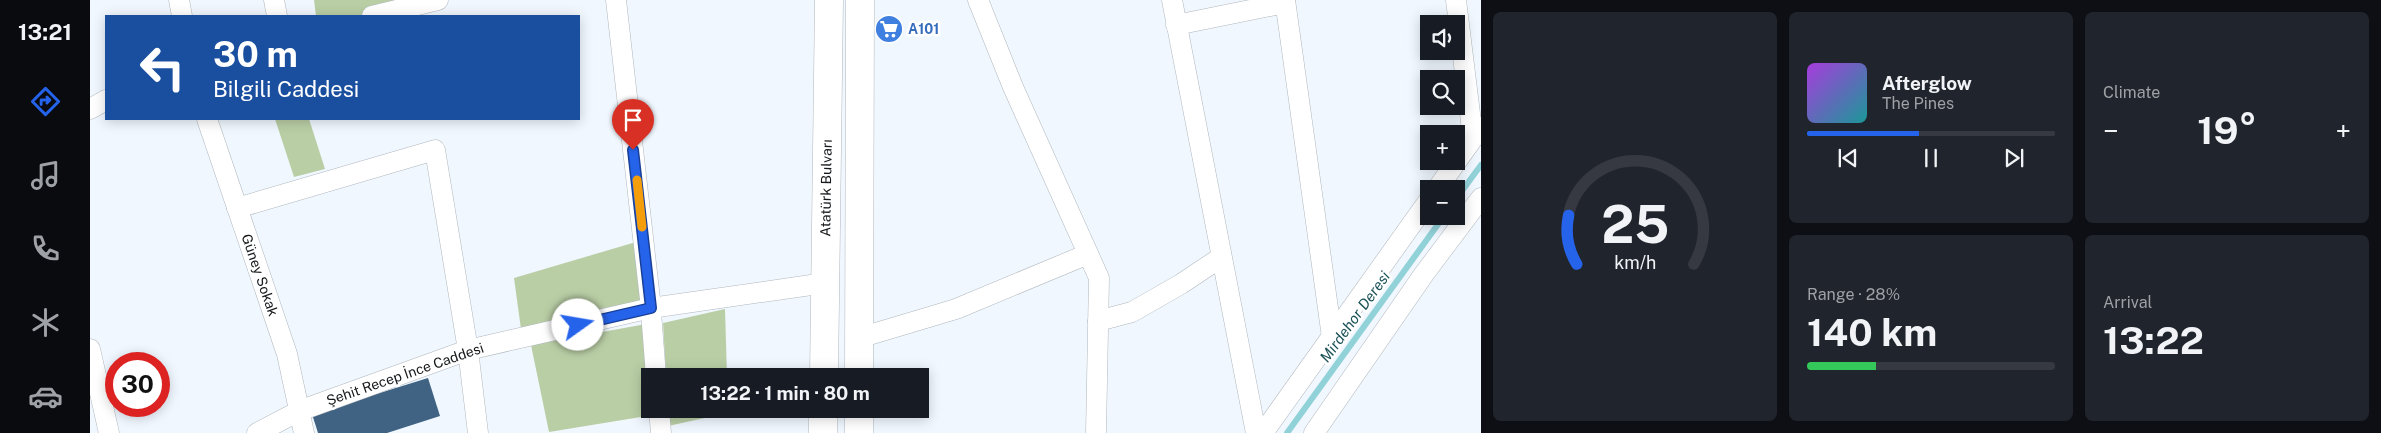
<!DOCTYPE html>
<meta charset="utf-8">
<style>
body{margin:0;font-family:"Public Sans",sans-serif;background:#20242c;color:#f1f3f6;height:100vh;display:flex;flex-direction:column;font-size:19px;white-space:nowrap}
*{box-sizing:border-box;margin:0}
p{font-size:16px;color:#9ea1a6}
.icon{flex:none;width:28px;height:28px;fill:none;stroke:currentColor;stroke-width:2;stroke-linecap:round;stroke-linejoin:round}
.map{position:relative;flex:1;overflow:hidden}
.side{display:flex;flex-direction:column;gap:12px;padding:12px;background:#0d0f14;width:900px}
.side>*{flex:none}
.guide{position:absolute;left:15px;top:15px;width:475px;height:105px;border-radius:0px;box-shadow:0 2px 12px #0003;background:#1a4fa0;color:#fff;overflow:hidden}
.buttons{position:absolute;left:1330px;top:15px;display:grid;gap:10px}
.buttons a{display:grid;place-items:center;width:45px;height:45px;border-radius:0px;background:#171b24;box-shadow:0 2px 12px #0003;font-size:25px}
.speed{position:absolute;left:15px;top:352px;display:flex;gap:10px;font-size:25px;font-weight:700;text-align:center}
.speed>*{display:grid;place-content:center;width:65px;height:65px;border-radius:50%;background:#171b24;box-shadow:0 2px 12px #0003;line-height:1}
.speed .limit{border:8px solid #d22;background:#fff;color:#111}
.pin{position:absolute;display:grid;place-items:center;width:42px;height:42px;color:#fff;margin:-51px -21px;border-radius:50% 50% 50% 0;rotate:-45deg;box-shadow:0 0 5px #0007}
.pin .icon{rotate:45deg}
.me{position:absolute;width:55px;margin:-28px;rotate:77deg;stroke-linejoin:round;filter:drop-shadow(0 0 4px #0008)}
.turn{display:flex;align-items:center;gap:18px;height:105px;padding:0 25px;font-size:22px}
.turn .icon{width:65px;height:65px;stroke-width:2.5}
.turn b{display:block;font-size:35px;line-height:42px}
.big{font-size:38px;font-weight:700;line-height:1.1}
.side .card{flex:1;display:flex;flex-direction:column;justify-content:center;gap:8px;min-width:0;padding:0 18px;border-radius:8px;background:#20242c}
.side .dial{align-items:center;gap:0}
.dial svg{height:130px;overflow:visible;fill:none;stroke:#363941;stroke-width:7;stroke-linecap:round;text-anchor:middle}
.dial text{fill:#f1f3f6;stroke:none}
.song{display:flex;align-items:center;gap:15px}
.cover{width:60px;height:60px;border-radius:8px;background:linear-gradient(135deg,hsl(280 70% 55%),hsl(180 70% 35%))}
.played{height:5px;border-radius:2px;background:linear-gradient(90deg,#2563eb 45%,#363941 45%)}
.keys{display:flex;justify-content:space-around;direction:ltr}
.heat{display:flex;justify-content:space-between;align-items:center;font-size:28px;direction:ltr}
.charge{height:8px;border-radius:4px;background:linear-gradient(90deg,#34c759 28%,#363941 0)}
.side .tiles{flex:1;display:grid;gap:12px;grid-template-columns:repeat(3,1fr)}
.card:first-child{grid-row:span 2}
.trip{position:absolute;left:551px;top:368px;width:288px;height:50px;border-radius:0px;background:#171b24;box-shadow:0 2px 12px #0003;font-weight:700;line-height:50px;text-align:center}
main{display:flex;flex:1;min-height:0}
.tabs{display:flex;flex-direction:column;width:90px;justify-content:space-around;align-items:center;background:#090b0e;color:#9ea1a6}
.tabs .icon{width:35px;height:35px}
.tabs .active{color:#2563eb}
.tabs b{font-size:22px;color:#f1f3f6}
.map>svg:first-child{display:block}
.green{fill:#b9cea5}
.lines{fill:none;stroke-linecap:round;stroke-linejoin:round}
.stream{stroke:#91d1d8;stroke-width:6}
.building{fill:#416383}
.minor-casing{stroke:#b0b7bd;stroke-width:21}
.secondary-casing{stroke:#b0b7bd;stroke-width:29}
.minor{stroke:#fff;stroke-width:20}
.secondary{stroke:#fff;stroke-width:28}
.route-casing{stroke:#184099;stroke-width:12}
.route{stroke:#2563eb;stroke-width:9}
.slow{stroke:#f59e0b;stroke-width:9}
.labels{text-anchor:middle;stroke-width:5;stroke-linejoin:round;paint-order:stroke}
.shop-label{font-size:14px;font-weight:bold;fill:#366cbe;stroke:#fff;text-anchor:start}
.street-label{font-size:14px;fill:#16181a;stroke:#fff}
.water-label{font-size:15px;font-style:italic;fill:#1c5359;stroke:#fff}
</style>
<main>
<nav class="tabs">
<b>13:21</b>
<svg class="icon active" aria-label="directions" viewBox="0 0 24 24"><path d="M12 3l9 9-9 9-9-9zM9 14v-3h6M13 9l2 2-2 2"/></svg>
<svg class="icon" aria-label="music" viewBox="0 0 24 24"><path d="M9 18V5l10-2v13"/><circle cx="6" cy="18" r="3"/><circle cx="16" cy="16" r="3"/></svg>
<svg class="icon" aria-label="phone" viewBox="0 0 24 24"><path d="M5 4h4l2 5-3 2q2 4 5 5l2-3 5 2v4C11 20 4 13 5 4z"/></svg>
<svg class="icon" aria-label="climate" viewBox="0 0 24 24"><path d="M12 3v18M4 7l16 10M4 17L20 7"/></svg>
<svg class="icon" aria-label="car" viewBox="0 0 24 24"><path d="M5 17H2v-5l4-1 3-4h7l3 4 3 1v5h-3M9 17h6M6 11h13"/><circle cx="7" cy="17" r="2"/><circle cx="17" cy="17" r="2"/></svg>
</nav>
<div class="map">
<svg width="1391" height="433" viewBox="0 0 1391 433">
<rect width="100%" height="100%" fill="#f0f7fe"/>
<!-- green -->
<g class="green">
<path d="M 224,0 L 325,0 L 283,16 L 226,16 Z"/>
<path d="M 185,119 L 219,119 L 235,169 L 204,177 Z"/>
<path d="M 546,242 L 551,303 L 431,329 L 424,278 Z"/>
<path d="M 635,309 L 637,376 L 576,376 L 573,323 Z"/>
<path d="M 556,324 L 560,409 L 563,415 L 459,432 L 441,345 Z"/>
<path d="M 577,409 L 637,409 L 638,413 L 578,426 Z"/>
</g>
<g class="lines">
<!-- stream -->
<g class="stream">
<path d="M 1366,199 L 1391,165"/>
<path d="M 1197,433 L 1354,216"/>
</g>
</g>
<!-- building -->
<path class="building" d="M 338,378 L 350,416 L 297,433 L 228,433 L 222,414 Z"/>
<g class="lines">
<defs>
<g id="minor">
<path d="M 89,0 L 92,16"/>
<path d="M 184,0 L 187,16"/>
<path d="M 526,0 L 560,299 L 566,376"/>
<path d="M 888,0 L 923,87 L 1009,278 L 1006,433"/>
<path d="M 1082,0 L 1166,433"/>
<path d="M 1195,0 L 1242,337"/>
<path d="M 1366,0 L 1383,138"/>
<path d="M 282,16 L 348,0"/>
<path d="M 1086,25 L 1195,3"/>
<path d="M 0,109 L 16,100"/>
<path d="M 117,119 L 197,354 L 214,433"/>
<path d="M 1347,189 L 1391,127"/>
<path d="M 147,208 L 345,150 L 378,350 L 388,433"/>
<path d="M 1008,321 L 1042,312 L 1091,284 L 1130,258"/>
<path d="M 769,338 L 866,309 L 998,254"/>
<path d="M 0,349 L 19,433"/>
<path d="M 569,409 L 571,433"/>
<path d="M 167,433 L 209,411 L 378,350 L 561,308 L 735,283"/>
<path d="M 1173,433 L 1339,200"/>
<path d="M 1224,433 L 1334,274 L 1391,198"/>
</g>
<g id="secondary">
<path d="M 734,376 L 739,0"/>
<path d="M 769,376 L 770,0"/>
<path d="M 733,433 L 733,409"/>
<path d="M 769,433 L 769,409"/>
</g>
</defs>
<!-- minor casing -->
<use href="#minor" class="minor-casing"/>
<!-- secondary casing -->
<use href="#secondary" class="secondary-casing"/>
<!-- minor -->
<use href="#minor" class="minor"/>
<!-- secondary -->
<use href="#secondary" class="secondary"/>
</g>
<g class="lines">
<defs>
<path id="route" d="M 488,325 L 561,308 L 543,150"/>
</defs>
<!-- route casing -->
<use href="#route" class="route-casing"/>
<!-- route -->
<use href="#route" class="route"/>
<!-- slow -->
<path class="slow" d="M 547,180 L 552,227"/>
</g>
<!-- icons -->
<defs>
<symbol id="supermarket-disc" viewBox="-11 -11 22 22"><circle r="9.5" fill="#3f7fe0" stroke="#fff"/><path d="M-6-5.5h2.5l.6 2H6L4.5 2H-2.5L-4.4-4H-6ZM-1.5 3.2a1.3 1.3 0 1 0 .1 0ZM3 3.2a1.3 1.3 0 1 0 .1 0Z" fill="#fff"/></symbol>
</defs>
<g fill-rule="evenodd">
<use href="#supermarket-disc" x="783" y="13" width="32" height="32"/>
</g>
<g class="labels">
<!-- shop labels -->
<g class="shop-label">
<text x="818" y="34">A101</text>
</g>
<!-- street labels -->
<g class="street-label">
<text transform="translate(736 188) rotate(-89)" y="5">Atatürk Bulvarı</text>
<text transform="translate(170 275) rotate(71)" y="5">Güney Sokak</text>
<text transform="translate(315 374) rotate(-19)" y="5">Şehit Recep İnce Caddesi</text>
</g>
<!-- water labels -->
<g class="water-label">
<text transform="translate(1265 317) rotate(-54)" y="5">Mirdehor Deresi</text>
</g>
</g>
</svg>
<div class="buttons">
<a><svg class="icon" aria-label="sound" viewBox="0 0 24 24"><path d="M4 9h4l5-4v14l-5-4H4zM17 9q2 3 0 6"/></svg></a>
<a><svg class="icon" aria-label="search" viewBox="0 0 24 24"><circle cx="10" cy="10" r="6"/><path d="M15 15l6 6"/></svg></a>
<a>+</a>
<a>−</a>
</div>
<div class="speed"><div class="limit">30</div></div>
<div class="pin" style="left:543px;top:150px;background:#d93025"><svg class="icon" aria-label="arrive" viewBox="0 0 24 24"><path d="M6 21V4h12l-3 4 3 4H6"/></svg></div>
<svg class="me" style="left:488px;top:325px" viewBox="-20 -20 40 40"><circle r="19" fill="#fff"/><path d="M0-13L10 11 0 6-10 11z" fill="#2563eb"/></svg>
<div class="trip">13:22 · 1 min · 80 m</div>
<div class="guide">
<div class="turn"><svg class="icon" aria-label="left" viewBox="0 0 24 24"><path d="M17 20v-9H6M10 6l-5 5 5 5"/></svg><div><b>30 m</b>Bilgili Caddesi</div></div>
</div>
</div>
<section class="side">
<div class="tiles">
<div class="card dial"><svg viewBox="0 0 100 80">
<path d="M14 69A42 42 0 1 1 86 69"/>
<path d="M14 69A42 42 0 0 1 9 39" stroke="#2563eb"/>
<text x="50" y="56" font-size="32" font-weight="700">25</text>
<text x="50" y="72" font-size="11">km/h</text>
</svg></div>
<div class="card">
<div class="song"><i class="cover"></i><div><b>Afterglow</b><p>The Pines</p></div></div>
<div class="played"></div>
<div class="keys"><svg class="icon" aria-label="previous" viewBox="0 0 24 24"><path d="M18 5L8 12l10 7zM5 5v14"/></svg><svg class="icon" aria-label="pause" viewBox="0 0 24 24"><path d="M8 5v14M16 5v14"/></svg><svg class="icon" aria-label="next" viewBox="0 0 24 24"><path d="M6 5l10 7-10 7zM19 5v14"/></svg></div>
</div>
<div class="card"><p>Climate</p>
<div class="heat"><a>−</a><b class="big">19°</b><a>+</a></div>
</div>
<div class="card"><p>Range · 28%</p><b class="big">140 km</b><div class="charge"></div></div>
<div class="card"><p>Arrival</p><b class="big">13:22</b></div>
</div>
</section>
</main>
